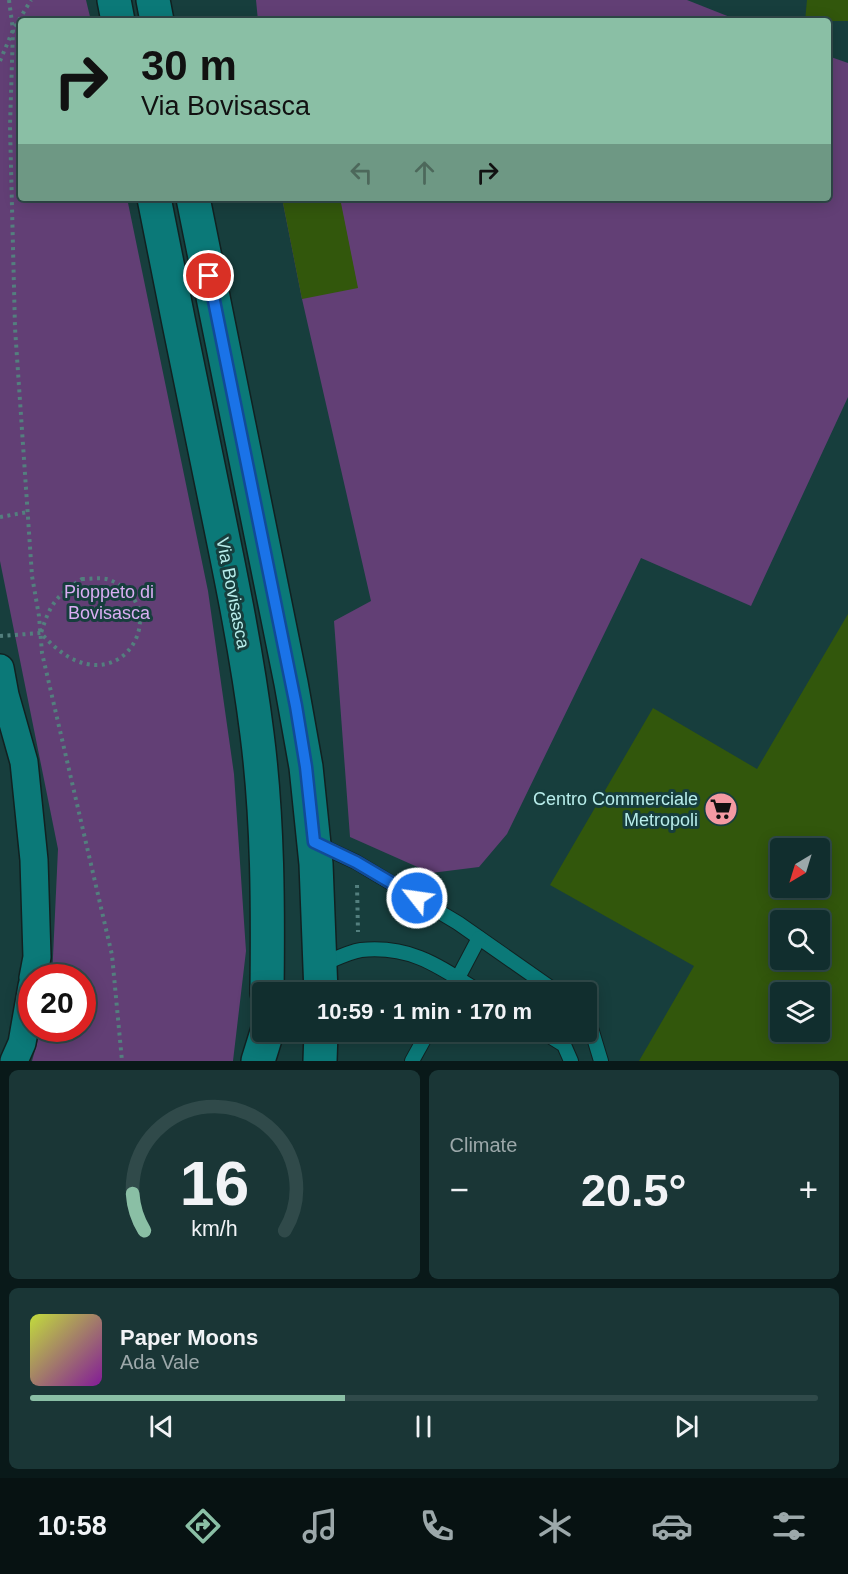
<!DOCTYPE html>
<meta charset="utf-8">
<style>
body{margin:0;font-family:Helvetica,sans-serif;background:#1a3636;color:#f1f3f6;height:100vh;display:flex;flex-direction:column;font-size:22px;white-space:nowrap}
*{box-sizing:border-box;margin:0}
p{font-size:20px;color:#9ca8aa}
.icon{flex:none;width:33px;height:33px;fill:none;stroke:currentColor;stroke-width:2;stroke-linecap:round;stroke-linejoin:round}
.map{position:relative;height:1061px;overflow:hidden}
.panel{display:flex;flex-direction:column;gap:9px;padding:9px;background:#091919;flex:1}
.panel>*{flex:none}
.hud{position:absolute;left:18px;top:18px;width:813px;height:183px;border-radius:6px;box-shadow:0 3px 15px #0003,0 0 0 2px #304a4a;background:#8abfa5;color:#111;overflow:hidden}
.needle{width:39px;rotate:218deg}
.tools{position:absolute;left:770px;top:838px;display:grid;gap:12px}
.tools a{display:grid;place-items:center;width:60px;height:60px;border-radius:6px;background:#112e2e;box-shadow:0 3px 15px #0003,0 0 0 2px #304a4a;font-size:30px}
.speed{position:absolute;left:18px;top:964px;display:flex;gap:12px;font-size:30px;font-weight:700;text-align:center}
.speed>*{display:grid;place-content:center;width:78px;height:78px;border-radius:50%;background:#112e2e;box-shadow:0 3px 15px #0003,0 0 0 2px #304a4a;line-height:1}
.speed .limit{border:9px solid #d22;background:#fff;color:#111}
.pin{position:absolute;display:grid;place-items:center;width:51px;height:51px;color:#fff;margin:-26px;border:3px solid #fff;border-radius:50%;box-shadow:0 2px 6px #0007}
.me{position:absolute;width:66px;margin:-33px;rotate:300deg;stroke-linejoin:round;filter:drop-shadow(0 0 4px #0008)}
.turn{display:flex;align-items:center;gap:21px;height:126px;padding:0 24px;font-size:27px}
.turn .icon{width:78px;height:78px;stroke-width:2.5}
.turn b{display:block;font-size:42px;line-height:51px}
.lanes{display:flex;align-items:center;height:57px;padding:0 24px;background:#0003;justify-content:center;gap:30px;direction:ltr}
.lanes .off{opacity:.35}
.big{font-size:45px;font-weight:700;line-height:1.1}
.panel .tile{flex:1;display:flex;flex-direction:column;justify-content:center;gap:9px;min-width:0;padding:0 21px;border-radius:9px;background:#1a3636}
.panel .dial{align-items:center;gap:0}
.dial svg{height:156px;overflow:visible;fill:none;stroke:#304a4a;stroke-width:7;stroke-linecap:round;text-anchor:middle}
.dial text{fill:#f1f3f6;stroke:none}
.song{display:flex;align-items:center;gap:18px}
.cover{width:72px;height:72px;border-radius:9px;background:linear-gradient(135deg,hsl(70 70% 55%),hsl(290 70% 35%))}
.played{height:6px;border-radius:3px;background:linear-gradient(90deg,#8abfa5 40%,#304a4a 40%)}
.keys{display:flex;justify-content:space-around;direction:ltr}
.heat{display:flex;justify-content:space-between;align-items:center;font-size:33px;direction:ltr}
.panel .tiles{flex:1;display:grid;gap:9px;grid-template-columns:1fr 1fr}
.tile:last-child{grid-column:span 2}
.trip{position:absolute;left:252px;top:982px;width:345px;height:60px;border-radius:6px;background:#112e2e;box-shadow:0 3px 15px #0003,0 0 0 2px #304a4a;font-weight:700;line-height:60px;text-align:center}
.dock{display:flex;height:96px;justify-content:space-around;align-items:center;background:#071212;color:#9ca8aa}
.dock .icon{width:42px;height:42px}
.dock .active{color:#8abfa5}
.dock b{font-size:27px;color:#f1f3f6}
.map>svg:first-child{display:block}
.green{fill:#623f75}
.building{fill:#32570c;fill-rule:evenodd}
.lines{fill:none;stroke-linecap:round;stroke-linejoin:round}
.service-casing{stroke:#112121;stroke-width:16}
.minor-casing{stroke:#112121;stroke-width:30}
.tertiary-casing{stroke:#112121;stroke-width:36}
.path{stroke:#537f7e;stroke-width:4;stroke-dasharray:3 4.5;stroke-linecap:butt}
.service{stroke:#0b7978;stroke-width:14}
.minor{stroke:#0b7978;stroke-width:27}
.tertiary{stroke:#0b7978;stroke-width:33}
.route-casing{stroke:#114b97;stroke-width:15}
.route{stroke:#1a73e8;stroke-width:10}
.labels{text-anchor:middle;stroke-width:6;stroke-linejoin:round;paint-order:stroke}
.park-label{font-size:18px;fill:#daaef3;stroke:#173e3d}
.street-label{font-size:18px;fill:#b8edeb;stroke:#173e3d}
.poi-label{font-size:18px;fill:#b8edeb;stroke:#173e3d;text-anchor:end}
</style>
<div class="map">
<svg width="848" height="1061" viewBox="0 0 848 1061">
<rect width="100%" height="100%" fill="#173e3d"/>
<!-- green -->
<g class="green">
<path d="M 0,0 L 86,0 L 91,21 L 21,21 L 21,198 L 127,198 L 208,591 L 234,774 L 246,951 L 233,1061 L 32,1061 L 41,1029 L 82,1029 L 82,978 L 52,978 L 58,849 L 0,561 Z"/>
<path d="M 256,0 L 687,0 L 740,21 L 258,21 Z"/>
<path d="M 828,56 L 848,63 L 848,397 L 751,606 L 641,558 L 507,834 L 479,867 L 431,873 L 350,837 L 334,621 L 371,601 L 302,299 L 282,198 L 828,198 Z"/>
</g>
<!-- building -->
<g class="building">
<path d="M 807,0 L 848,0 L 848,21 L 805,21 Z"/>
<path d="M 282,198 L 340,198 L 358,288 L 302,299 Z"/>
<path d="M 848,614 L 848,1061 L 639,1061 L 694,966 L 550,885 L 653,708 L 757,769 ZM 780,849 L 819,849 L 819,888 L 780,888 ZM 780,921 L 819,921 L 819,960 L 780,960 ZM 780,993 L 819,993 L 819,1032 L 780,1032 Z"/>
</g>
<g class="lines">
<defs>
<g id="service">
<path d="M 315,843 L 356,862 L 458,923 L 558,993"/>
<path d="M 321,965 C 333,960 348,952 361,950 C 412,945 440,967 481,993"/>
<path d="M 450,993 L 479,938"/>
<path d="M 586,1022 L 591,1028 L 601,1061"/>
<path d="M 543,1032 L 564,1045 L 571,1061"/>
<path d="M 412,1061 L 428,1032"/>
</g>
<g id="minor">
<path d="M 0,668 L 5,695 L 24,762 L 34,860 L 37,957 L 33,978"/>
<path d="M 14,1061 L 22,1043 L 32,986"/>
</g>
<g id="tertiary">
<path d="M 114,0 L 118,21"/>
<path d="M 153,0 L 157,21"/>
<path d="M 154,198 C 172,289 190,379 209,470 C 227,558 246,645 257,734 C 268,820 268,907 267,993"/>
<path d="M 193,198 L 291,683 L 306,767 L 316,864 L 321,993"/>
<path d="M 258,1061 L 267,1032"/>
<path d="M 320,1061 L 321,1032"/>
</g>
</defs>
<!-- service casing -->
<use href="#service" class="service-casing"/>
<!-- minor casing -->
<use href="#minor" class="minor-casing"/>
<!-- tertiary casing -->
<use href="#tertiary" class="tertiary-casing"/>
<!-- path -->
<g class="path">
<path d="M 9,0 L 13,30 L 10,126 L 15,328 L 32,576 L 39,616 L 42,653 L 112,955 L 122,1061"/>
<path d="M 0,61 L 13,30 L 31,0"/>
<path d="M 0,517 L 28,512"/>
<path d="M 82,579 C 90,579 102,577 110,580 C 180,608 115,719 41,633 C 50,604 56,596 82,579 Z"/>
<path d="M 0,636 L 41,633"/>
<path d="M 357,885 L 358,932"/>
</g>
<!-- service -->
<use href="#service" class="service"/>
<!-- minor -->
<use href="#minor" class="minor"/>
<!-- tertiary -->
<use href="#tertiary" class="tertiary"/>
</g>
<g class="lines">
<defs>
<path id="route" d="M 209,276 L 296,706 L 306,767 L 314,842 L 356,862 L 417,898"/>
</defs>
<!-- route casing -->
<use href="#route" class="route-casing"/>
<!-- route -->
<use href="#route" class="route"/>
</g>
<!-- icons -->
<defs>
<symbol id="supermarket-disc" viewBox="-11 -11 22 22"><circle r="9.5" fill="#f49aa3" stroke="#173e3d"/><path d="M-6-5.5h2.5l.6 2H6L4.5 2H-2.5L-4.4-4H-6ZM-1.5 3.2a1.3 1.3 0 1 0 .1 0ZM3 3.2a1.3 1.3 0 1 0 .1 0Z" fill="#111"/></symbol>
</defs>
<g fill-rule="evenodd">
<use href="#supermarket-disc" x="702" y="790" width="38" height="38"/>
</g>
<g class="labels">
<!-- park labels -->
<g class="park-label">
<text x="109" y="598">Pioppeto di<tspan x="109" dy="21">Bovisasca</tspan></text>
</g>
<!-- street labels -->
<g class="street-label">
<text transform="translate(233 593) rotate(79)" y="6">Via Bovisasca</text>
</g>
<!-- poi labels -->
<g class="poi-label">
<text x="698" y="805">Centro Commerciale<tspan x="698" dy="21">Metropoli</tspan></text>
</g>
</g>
</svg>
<div class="tools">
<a><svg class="needle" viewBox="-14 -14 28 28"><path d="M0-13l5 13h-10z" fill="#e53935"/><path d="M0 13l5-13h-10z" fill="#9ca8aa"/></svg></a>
<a><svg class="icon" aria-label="search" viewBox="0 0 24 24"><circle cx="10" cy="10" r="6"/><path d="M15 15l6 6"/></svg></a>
<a><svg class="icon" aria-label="layers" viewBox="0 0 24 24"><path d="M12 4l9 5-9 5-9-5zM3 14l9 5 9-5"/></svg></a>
</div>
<div class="speed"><div class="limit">20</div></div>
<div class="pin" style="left:209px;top:276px;background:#d93025"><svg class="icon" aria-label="arrive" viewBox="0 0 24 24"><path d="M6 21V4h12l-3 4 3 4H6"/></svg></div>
<svg class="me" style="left:417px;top:898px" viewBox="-20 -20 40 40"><circle r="17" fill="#1a73e8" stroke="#fff" stroke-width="3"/><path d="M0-11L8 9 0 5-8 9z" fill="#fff"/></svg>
<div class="trip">10:59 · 1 min · 170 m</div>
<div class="hud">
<div class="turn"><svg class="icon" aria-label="right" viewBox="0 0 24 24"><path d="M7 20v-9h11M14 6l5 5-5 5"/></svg><div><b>30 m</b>Via Bovisasca</div></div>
<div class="lanes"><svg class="icon off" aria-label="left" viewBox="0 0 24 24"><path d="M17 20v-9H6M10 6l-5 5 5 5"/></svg><svg class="icon off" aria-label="ahead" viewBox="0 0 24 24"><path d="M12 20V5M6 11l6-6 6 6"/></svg><svg class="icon" aria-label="right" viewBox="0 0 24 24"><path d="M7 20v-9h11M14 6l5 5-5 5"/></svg></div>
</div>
</div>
<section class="panel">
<div class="tiles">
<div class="tile dial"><svg viewBox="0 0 100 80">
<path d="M14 69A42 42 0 1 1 86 69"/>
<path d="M14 69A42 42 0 0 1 8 50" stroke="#8abfa5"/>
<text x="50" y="56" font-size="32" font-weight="700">16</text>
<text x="50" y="72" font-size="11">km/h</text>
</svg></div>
<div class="tile"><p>Climate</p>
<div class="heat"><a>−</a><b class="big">20.5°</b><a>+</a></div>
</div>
<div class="tile">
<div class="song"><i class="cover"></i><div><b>Paper Moons</b><p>Ada Vale</p></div></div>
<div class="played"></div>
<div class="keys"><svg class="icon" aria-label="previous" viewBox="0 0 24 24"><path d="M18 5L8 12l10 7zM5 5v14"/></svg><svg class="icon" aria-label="pause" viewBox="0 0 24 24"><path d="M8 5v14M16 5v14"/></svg><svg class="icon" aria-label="next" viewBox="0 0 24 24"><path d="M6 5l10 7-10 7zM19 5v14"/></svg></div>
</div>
</div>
</section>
<nav class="dock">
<b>10:58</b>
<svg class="icon active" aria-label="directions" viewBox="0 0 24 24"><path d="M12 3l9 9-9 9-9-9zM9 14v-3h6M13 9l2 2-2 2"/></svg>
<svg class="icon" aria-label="music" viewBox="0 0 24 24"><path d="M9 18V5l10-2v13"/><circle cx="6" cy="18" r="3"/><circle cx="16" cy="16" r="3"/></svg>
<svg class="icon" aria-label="phone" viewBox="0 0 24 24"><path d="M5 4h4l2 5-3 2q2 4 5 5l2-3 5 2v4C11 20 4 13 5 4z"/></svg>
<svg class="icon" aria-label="climate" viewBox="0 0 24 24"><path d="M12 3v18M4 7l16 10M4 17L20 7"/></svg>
<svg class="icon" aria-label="car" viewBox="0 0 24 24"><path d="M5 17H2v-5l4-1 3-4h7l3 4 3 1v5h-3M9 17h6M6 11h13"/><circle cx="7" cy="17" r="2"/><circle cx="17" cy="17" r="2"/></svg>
<svg class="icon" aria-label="filters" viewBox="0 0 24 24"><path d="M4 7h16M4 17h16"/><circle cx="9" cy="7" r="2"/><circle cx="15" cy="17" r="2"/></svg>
</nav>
